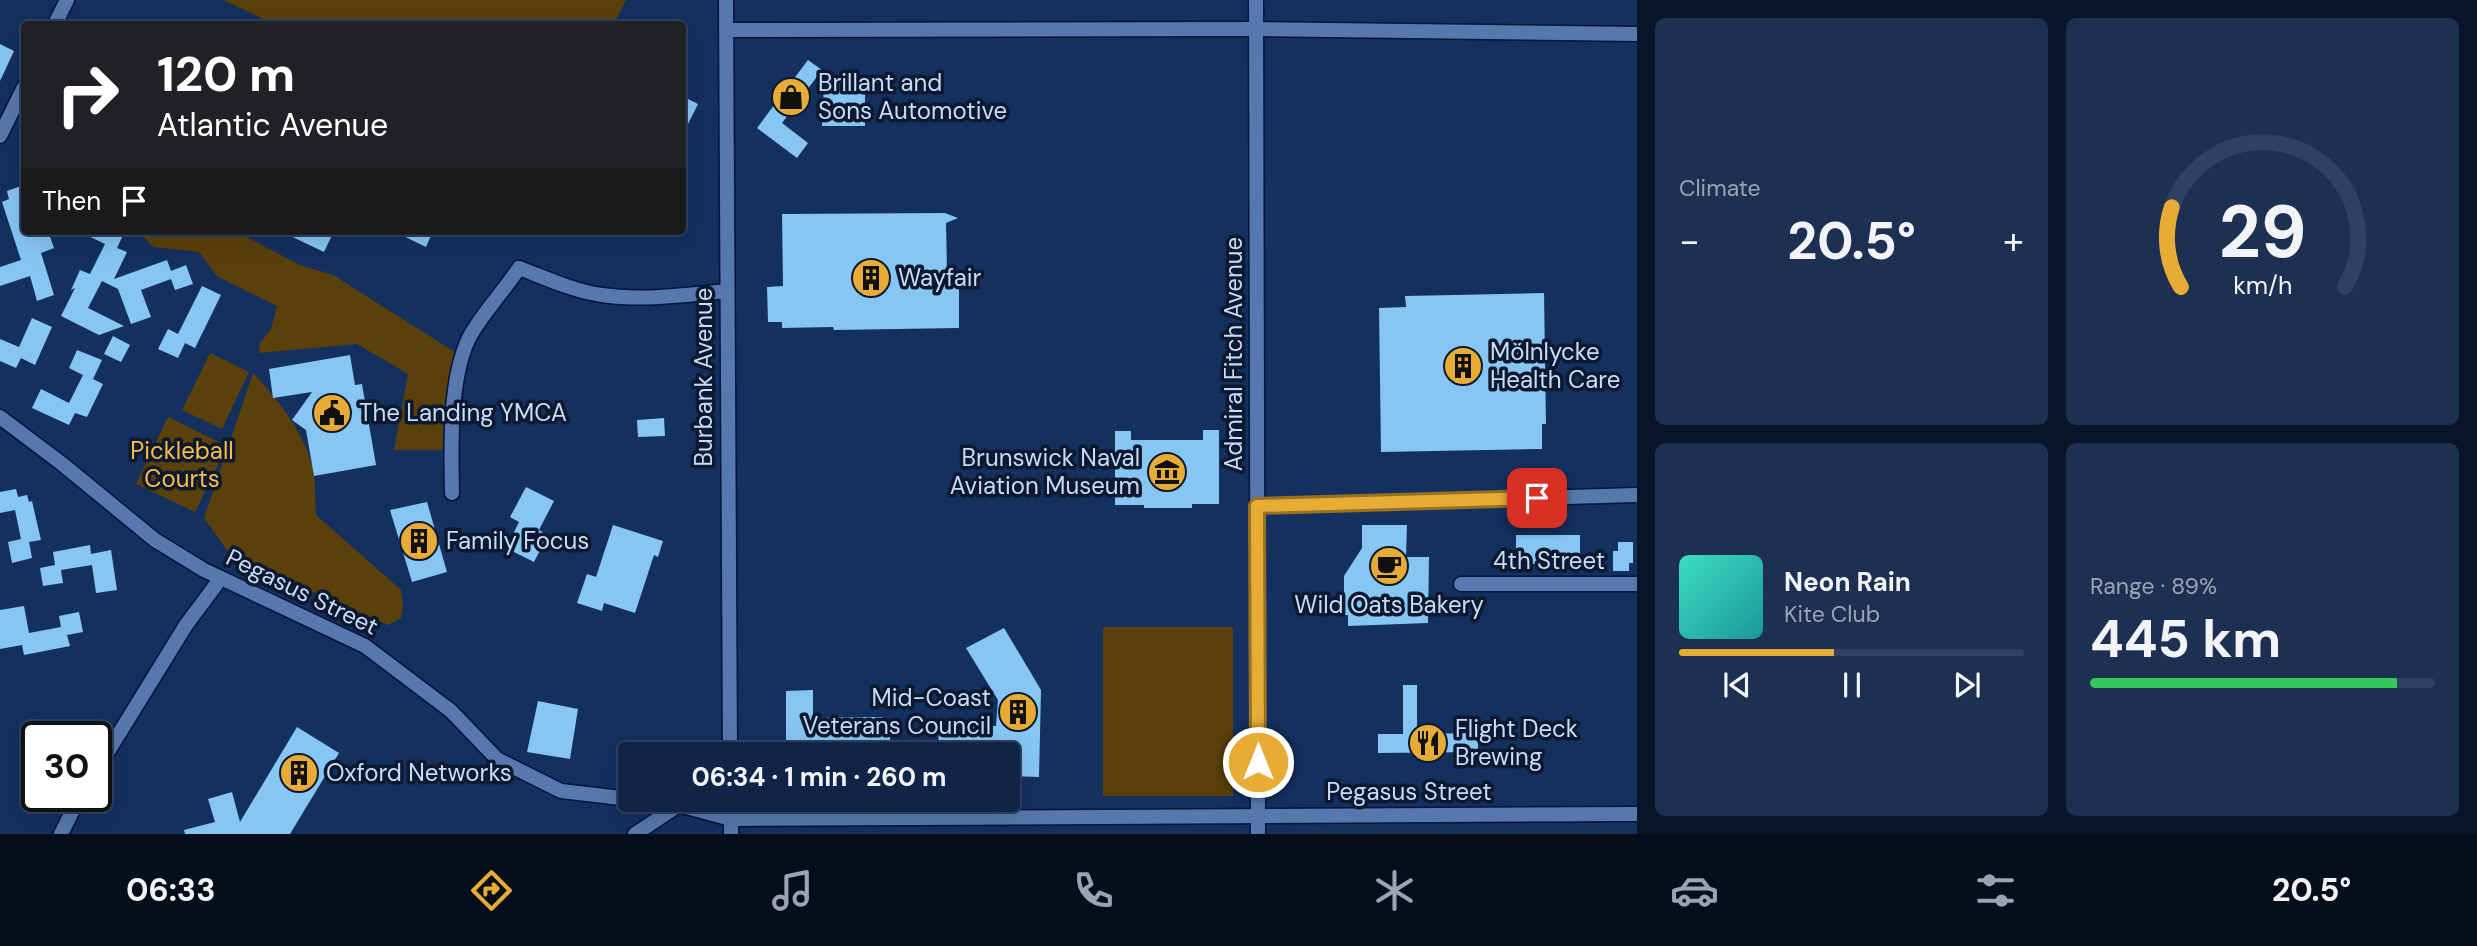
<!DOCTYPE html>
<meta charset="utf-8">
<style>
body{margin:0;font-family:"DM Sans",sans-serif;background:#1d3052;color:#f1f3f6;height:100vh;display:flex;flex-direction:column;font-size:26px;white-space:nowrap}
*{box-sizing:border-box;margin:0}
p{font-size:23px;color:#9ba4b4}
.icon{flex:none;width:38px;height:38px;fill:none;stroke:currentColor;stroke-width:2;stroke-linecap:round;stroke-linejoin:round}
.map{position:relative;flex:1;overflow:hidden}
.details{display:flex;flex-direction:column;gap:18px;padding:18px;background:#081427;width:840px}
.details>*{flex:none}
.top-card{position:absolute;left:21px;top:21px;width:665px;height:214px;border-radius:7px;box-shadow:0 7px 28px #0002,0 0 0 2px #2f4160;background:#202124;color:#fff;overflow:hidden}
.speed{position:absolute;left:21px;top:721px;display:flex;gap:14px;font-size:35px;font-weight:700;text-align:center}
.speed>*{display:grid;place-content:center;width:91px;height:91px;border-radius:50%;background:#0f2447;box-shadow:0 7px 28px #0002,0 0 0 2px #2f4160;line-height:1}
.speed .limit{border:4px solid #111;border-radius:10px;background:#fff;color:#111}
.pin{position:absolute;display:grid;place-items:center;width:60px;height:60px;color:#fff;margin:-30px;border-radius:14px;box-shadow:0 4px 10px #0006}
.me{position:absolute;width:77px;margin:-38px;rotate:0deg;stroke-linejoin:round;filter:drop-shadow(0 0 5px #0008)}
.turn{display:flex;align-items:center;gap:24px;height:147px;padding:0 21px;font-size:32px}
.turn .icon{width:91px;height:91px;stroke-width:2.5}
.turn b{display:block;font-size:49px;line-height:60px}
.then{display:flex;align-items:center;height:66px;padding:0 21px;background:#0003;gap:14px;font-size:26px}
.big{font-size:52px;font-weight:700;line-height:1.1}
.details .tile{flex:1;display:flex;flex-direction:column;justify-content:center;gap:10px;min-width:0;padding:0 24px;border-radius:10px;background:#1d3052}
.details .dial{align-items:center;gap:0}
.dial svg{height:182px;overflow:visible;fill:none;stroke:#2f4160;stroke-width:7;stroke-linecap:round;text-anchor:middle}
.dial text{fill:#f1f3f6;stroke:none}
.song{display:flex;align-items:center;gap:21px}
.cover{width:84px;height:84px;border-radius:10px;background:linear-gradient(135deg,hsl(170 70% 55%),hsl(180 70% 35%))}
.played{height:7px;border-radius:4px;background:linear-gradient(90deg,#e7ac36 45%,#2f4160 45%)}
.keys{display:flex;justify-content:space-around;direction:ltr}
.heat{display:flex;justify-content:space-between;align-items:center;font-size:38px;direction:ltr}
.charge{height:10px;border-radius:5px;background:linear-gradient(90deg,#34c759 89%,#2f4160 0)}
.details .tiles{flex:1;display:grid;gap:18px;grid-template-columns:repeat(2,1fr)}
.trip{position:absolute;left:618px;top:742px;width:402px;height:70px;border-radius:7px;background:#0f2447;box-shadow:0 7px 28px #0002,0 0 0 2px #2f4160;font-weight:700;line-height:70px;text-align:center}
.tabs{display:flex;height:112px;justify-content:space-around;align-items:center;background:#060e1c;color:#9ba4b4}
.tabs .icon{width:49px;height:49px}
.tabs .on{color:#e7ac36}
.tabs b{font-size:32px;color:#f1f3f6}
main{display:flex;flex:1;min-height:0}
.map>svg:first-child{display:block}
.green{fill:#5a400b}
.building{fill:#87c6f3}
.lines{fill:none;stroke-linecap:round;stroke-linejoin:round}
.street-casing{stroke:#001542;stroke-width:17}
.street{stroke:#5878ad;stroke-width:14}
.route-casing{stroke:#967023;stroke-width:18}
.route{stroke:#e7ac36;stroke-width:12}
.labels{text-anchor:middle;stroke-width:7;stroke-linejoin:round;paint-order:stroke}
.poi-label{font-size:24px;fill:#c9dbf8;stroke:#0d192e;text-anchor:start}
.street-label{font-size:24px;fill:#c9dbf8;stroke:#0d192e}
.park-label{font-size:24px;fill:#fabe4a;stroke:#0d192e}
</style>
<main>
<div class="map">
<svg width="1637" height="834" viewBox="0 0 1637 834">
<rect width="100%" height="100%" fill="#14305f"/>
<!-- green -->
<g class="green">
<path d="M 223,0 L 626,0 L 614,24 L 274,24 Z"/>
<path d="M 138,231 L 235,231 L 300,265 L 333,275 L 458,354 L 442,450 L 394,450 L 408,374 L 357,344 L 259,353 L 260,343 L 271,329 L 277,306 L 218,277 L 199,252 L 153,247 Z"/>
<path d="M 210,353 L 249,372 L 222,429 L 182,410 Z"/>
<path d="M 253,373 C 278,400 306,434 313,471 C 316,485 315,501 316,515 L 401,590 L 403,604 L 401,618 L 388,625 L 231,556 L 204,518 Z"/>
<path d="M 168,417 L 227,446 L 195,512 L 136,484 Z"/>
<rect x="1103" y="627" width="130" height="169"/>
</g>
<!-- building -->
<g class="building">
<path d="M 0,44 L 14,51 L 0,81 Z"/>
<path d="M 808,60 L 822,70 L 782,123 L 808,143 L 797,158 L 757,128 Z"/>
<path d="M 838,80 L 851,80 L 865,86 L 865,126 L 822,126 L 824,85 Z"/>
<path d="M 682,96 L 698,104 L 682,136 Z"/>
<path d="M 24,185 L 24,231 L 48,231 L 54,248 L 41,253 L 54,295 L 37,301 L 30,276 L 0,286 L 0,267 L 21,260 L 2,202 L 9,199 L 7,191 Z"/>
<path d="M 945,213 L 958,218 L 946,223 L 947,270 L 959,270 L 959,328 L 834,330 L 833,327 L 782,328 L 782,322 L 768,322 L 767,287 L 783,286 L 782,214 Z"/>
<path d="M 78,231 L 125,231 L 117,248 L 127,252 L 114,279 L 167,260 L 171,271 L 186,265 L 193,284 L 175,290 L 171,279 L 141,290 L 151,317 L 131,324 L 118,289 L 102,281 L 88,308 L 124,326 L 99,335 L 61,316 L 75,288 L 71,290 L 80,270 L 90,274 L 105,244 Z"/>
<path d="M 280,231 L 334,231 L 324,252 Z"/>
<path d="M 393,231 L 433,231 L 426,247 Z"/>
<path d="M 202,286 L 221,295 L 195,348 L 185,343 L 178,358 L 158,349 L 168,329 L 178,334 Z"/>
<path d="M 1544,293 L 1546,424 L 1542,424 L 1542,449 L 1381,452 L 1379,308 L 1406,307 L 1405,296 Z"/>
<path d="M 32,318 L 52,327 L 35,365 L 21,358 L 16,368 L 0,361 L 0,339 L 19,347 Z"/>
<path d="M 113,336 L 130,345 L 121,362 L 104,354 Z"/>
<path d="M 77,350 L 102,360 L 93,379 L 103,384 L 87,417 L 75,413 L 69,425 L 32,408 L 41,389 L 69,403 L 83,375 L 69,368 Z"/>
<path d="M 350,355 L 355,385 L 362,384 L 376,465 L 314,476 L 306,430 L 292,420 L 312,392 L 273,398 L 269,369 Z"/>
<path d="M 664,418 L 665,436 L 638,437 L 637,420 Z"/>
<path d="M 1203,430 L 1219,430 L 1219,504 L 1192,504 L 1192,508 L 1144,508 L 1144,505 L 1115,505 L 1115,431 L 1131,431 L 1131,440 L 1203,440 Z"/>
<path d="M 526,487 L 554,501 L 539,530 L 548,535 L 534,562 L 506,548 L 519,522 L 510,517 Z"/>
<path d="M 16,489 L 18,497 L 27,495 L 29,502 L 32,501 L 41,540 L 29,542 L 32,558 L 12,563 L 8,542 L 21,539 L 15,510 L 0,513 L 0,492 Z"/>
<path d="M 427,502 L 447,572 L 412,582 L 390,510 Z"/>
<path d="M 613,525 L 663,541 L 658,557 L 654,555 L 635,613 L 604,603 L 602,611 L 577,603 L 587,574 L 596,577 Z"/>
<path d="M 1362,525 L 1407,525 L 1406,557 L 1429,557 L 1428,623 L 1348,626 L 1348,615 L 1344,615 L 1344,576 L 1362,548 Z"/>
<rect x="1516" y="535" width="64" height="29"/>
<path d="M 1618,542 L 1633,542 L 1633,563 L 1629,563 L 1629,571 L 1613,571 L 1613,551 L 1618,551 Z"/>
<path d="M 90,545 L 91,554 L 111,550 L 117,590 L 96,593 L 92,565 L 61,570 L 63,583 L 43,586 L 40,568 L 55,565 L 53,552 Z"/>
<path d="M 24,606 L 29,633 L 61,627 L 59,616 L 79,612 L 83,632 L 67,635 L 70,646 L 24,655 L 22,645 L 0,649 L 0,610 Z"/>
<path d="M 1004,628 L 1041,690 L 1039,777 L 1008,776 L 1008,754 L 938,754 L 939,725 L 996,726 L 998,700 L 966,648 Z"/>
<path d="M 1403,685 L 1417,685 L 1417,734 L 1478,733 L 1478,752 L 1378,753 L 1378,734 L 1403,734 Z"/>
<path d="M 813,690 L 813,718 L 883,717 L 883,731 L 890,731 L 890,745 L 884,745 L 884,751 L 791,754 L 791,746 L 786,746 L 786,691 Z"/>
<path d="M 538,701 L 578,709 L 570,759 L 527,752 Z"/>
<path d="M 297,727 L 339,753 L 290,834 L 185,834 L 184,830 L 215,822 L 208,799 L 232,792 L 240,822 Z"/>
</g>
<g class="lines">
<defs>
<g id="street">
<path d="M 726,0 L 730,754"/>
<path d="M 1256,0 L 1258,834"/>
<path d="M 55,24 L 67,0"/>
<path d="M 726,30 L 1256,29 L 1637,34"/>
<path d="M 0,136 L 24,87"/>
<path d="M 0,417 L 61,463 L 155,540 L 204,570 L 365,646 L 451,711 L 497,759 L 561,791 L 630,799"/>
<path d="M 452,493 C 451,448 449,379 469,338 C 481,315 504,291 519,268 C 546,278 573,291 602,295 C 643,301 686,295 726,291"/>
<path d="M 1257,506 L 1637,495"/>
<path d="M 1461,584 L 1637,584"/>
<path d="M 96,771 L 186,625 L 221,578"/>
<path d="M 636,800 L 679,805 L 731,819 L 1637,814"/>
<path d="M 731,800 L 731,834"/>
<path d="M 61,834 L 80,796"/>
<path d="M 635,834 L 679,805"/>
</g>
</defs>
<!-- street casing -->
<use href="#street" class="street-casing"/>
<!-- street -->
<use href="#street" class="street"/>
</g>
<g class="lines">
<defs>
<path id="route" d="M 1258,762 L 1257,506 L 1537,498"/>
</defs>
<!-- route casing -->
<use href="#route" class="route-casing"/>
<!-- route -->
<use href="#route" class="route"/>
</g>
<!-- icons -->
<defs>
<symbol id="shop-disc" viewBox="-11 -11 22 22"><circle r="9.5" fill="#e7ac36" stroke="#0d192e"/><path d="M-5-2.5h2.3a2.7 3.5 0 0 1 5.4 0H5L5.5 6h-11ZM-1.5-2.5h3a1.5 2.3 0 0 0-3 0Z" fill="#111"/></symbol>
<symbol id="building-disc" viewBox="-11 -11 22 22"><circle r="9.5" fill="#e7ac36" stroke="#0d192e"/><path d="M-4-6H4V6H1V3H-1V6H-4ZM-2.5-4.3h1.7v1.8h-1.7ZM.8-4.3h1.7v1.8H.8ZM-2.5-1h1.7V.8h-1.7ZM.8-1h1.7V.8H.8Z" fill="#111"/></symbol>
<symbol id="civic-disc" viewBox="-11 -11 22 22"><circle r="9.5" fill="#e7ac36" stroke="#0d192e"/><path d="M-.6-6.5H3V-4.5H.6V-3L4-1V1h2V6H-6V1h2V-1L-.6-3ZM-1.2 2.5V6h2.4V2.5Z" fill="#111"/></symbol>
<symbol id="museum-disc" viewBox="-11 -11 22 22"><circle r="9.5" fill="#e7ac36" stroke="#0d192e"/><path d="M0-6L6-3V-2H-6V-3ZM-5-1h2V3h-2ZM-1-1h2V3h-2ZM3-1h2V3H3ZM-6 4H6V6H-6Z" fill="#111"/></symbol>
<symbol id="cafe-disc" viewBox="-11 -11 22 22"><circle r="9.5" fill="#e7ac36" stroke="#0d192e"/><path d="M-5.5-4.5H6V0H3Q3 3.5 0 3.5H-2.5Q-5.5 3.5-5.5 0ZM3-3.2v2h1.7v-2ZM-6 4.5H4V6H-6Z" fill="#111"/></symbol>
<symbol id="restaurant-disc" viewBox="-11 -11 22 22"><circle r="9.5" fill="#e7ac36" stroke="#0d192e"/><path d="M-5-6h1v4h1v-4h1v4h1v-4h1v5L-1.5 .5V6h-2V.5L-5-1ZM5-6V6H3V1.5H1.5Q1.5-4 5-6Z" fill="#111"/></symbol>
</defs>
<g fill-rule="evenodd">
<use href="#shop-disc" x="769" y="75" width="44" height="44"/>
<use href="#building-disc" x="849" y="256" width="44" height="44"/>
<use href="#building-disc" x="1441" y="344" width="44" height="44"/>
<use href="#civic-disc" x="310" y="391" width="44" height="44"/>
<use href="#museum-disc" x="1145" y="450" width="44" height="44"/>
<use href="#building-disc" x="397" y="519" width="44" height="44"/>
<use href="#cafe-disc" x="1367" y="544" width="44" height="44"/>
<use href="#building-disc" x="996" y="690" width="44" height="44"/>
<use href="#restaurant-disc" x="1406" y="721" width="44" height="44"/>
<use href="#building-disc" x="277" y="751" width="44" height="44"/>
</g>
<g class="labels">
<!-- poi labels -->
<g class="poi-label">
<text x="818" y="91">Brillant and<tspan x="818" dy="28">Sons Automotive</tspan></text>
<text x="898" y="286">Wayfair</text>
<text x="1490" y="360">Mölnlycke<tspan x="1490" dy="28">Health Care</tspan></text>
<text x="359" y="421">The Landing YMCA</text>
<text x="1140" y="466" text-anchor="end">Brunswick Naval<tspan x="1140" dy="28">Aviation Museum</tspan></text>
<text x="446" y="549">Family Focus</text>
<text x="1389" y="613" text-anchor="middle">Wild Oats Bakery</text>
<text x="991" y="706" text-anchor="end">Mid-Coast<tspan x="991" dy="28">Veterans Council</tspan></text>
<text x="1455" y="737">Flight Deck<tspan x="1455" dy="28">Brewing</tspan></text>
<text x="326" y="781">Oxford Networks</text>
</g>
<!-- street labels -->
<g class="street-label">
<text transform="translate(1234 354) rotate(-90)" y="8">Admiral Fitch Avenue</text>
<text transform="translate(704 377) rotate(-90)" y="8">Burbank Avenue</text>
<text x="1549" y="569">4th Street</text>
<text transform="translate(302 592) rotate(26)" y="8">Pegasus Street</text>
<text x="1409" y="800">Pegasus Street</text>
</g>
<!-- park labels -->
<g class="park-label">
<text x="182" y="459">Pickleball<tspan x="182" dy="28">Courts</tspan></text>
</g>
</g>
</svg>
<div class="speed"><div class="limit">30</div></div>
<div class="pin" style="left:1537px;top:498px;background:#d93025"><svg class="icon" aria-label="arrive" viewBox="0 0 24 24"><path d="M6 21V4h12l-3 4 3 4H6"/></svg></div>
<svg class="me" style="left:1258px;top:762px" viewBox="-20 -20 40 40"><circle r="17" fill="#e7ac36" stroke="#fff" stroke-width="3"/><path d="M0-11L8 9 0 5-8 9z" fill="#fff"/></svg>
<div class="trip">06:34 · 1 min · 260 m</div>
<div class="top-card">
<div class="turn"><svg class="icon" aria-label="right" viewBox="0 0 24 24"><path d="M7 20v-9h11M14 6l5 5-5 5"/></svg><div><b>120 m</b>Atlantic Avenue</div></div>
<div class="then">Then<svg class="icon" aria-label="arrive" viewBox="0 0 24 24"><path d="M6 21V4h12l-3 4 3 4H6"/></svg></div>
</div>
</div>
<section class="details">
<div class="tiles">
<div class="tile"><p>Climate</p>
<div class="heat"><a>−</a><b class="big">20.5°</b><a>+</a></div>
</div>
<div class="tile dial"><svg viewBox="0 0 100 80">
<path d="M14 69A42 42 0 1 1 86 69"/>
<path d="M14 69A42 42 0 0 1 10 34" stroke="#e7ac36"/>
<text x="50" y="56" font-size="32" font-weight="700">29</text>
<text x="50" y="72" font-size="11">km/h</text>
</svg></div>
<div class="tile">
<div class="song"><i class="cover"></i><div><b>Neon Rain</b><p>Kite Club</p></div></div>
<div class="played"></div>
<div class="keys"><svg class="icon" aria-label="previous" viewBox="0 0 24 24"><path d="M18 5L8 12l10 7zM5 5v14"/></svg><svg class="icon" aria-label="pause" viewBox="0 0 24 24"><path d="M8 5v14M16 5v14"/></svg><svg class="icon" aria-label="next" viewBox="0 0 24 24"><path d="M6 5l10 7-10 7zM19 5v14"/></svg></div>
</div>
<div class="tile"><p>Range · 89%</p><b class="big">445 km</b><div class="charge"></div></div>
</div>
</section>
</main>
<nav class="tabs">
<b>06:33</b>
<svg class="icon on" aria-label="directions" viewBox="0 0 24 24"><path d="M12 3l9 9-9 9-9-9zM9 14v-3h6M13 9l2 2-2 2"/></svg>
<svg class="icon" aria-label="music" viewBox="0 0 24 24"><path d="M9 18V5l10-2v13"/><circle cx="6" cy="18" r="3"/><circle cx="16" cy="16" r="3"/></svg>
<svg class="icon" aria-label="phone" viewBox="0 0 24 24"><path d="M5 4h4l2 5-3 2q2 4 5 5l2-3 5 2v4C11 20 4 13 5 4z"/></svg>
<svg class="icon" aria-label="climate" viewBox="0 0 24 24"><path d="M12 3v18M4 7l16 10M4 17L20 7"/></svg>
<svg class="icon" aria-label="car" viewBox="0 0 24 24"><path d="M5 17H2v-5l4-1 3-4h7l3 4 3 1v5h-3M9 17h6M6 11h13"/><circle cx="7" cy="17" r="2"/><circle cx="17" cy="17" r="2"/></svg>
<svg class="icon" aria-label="filters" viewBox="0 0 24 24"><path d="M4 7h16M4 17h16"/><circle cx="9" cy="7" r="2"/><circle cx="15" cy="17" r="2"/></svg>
<b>20.5°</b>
</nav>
